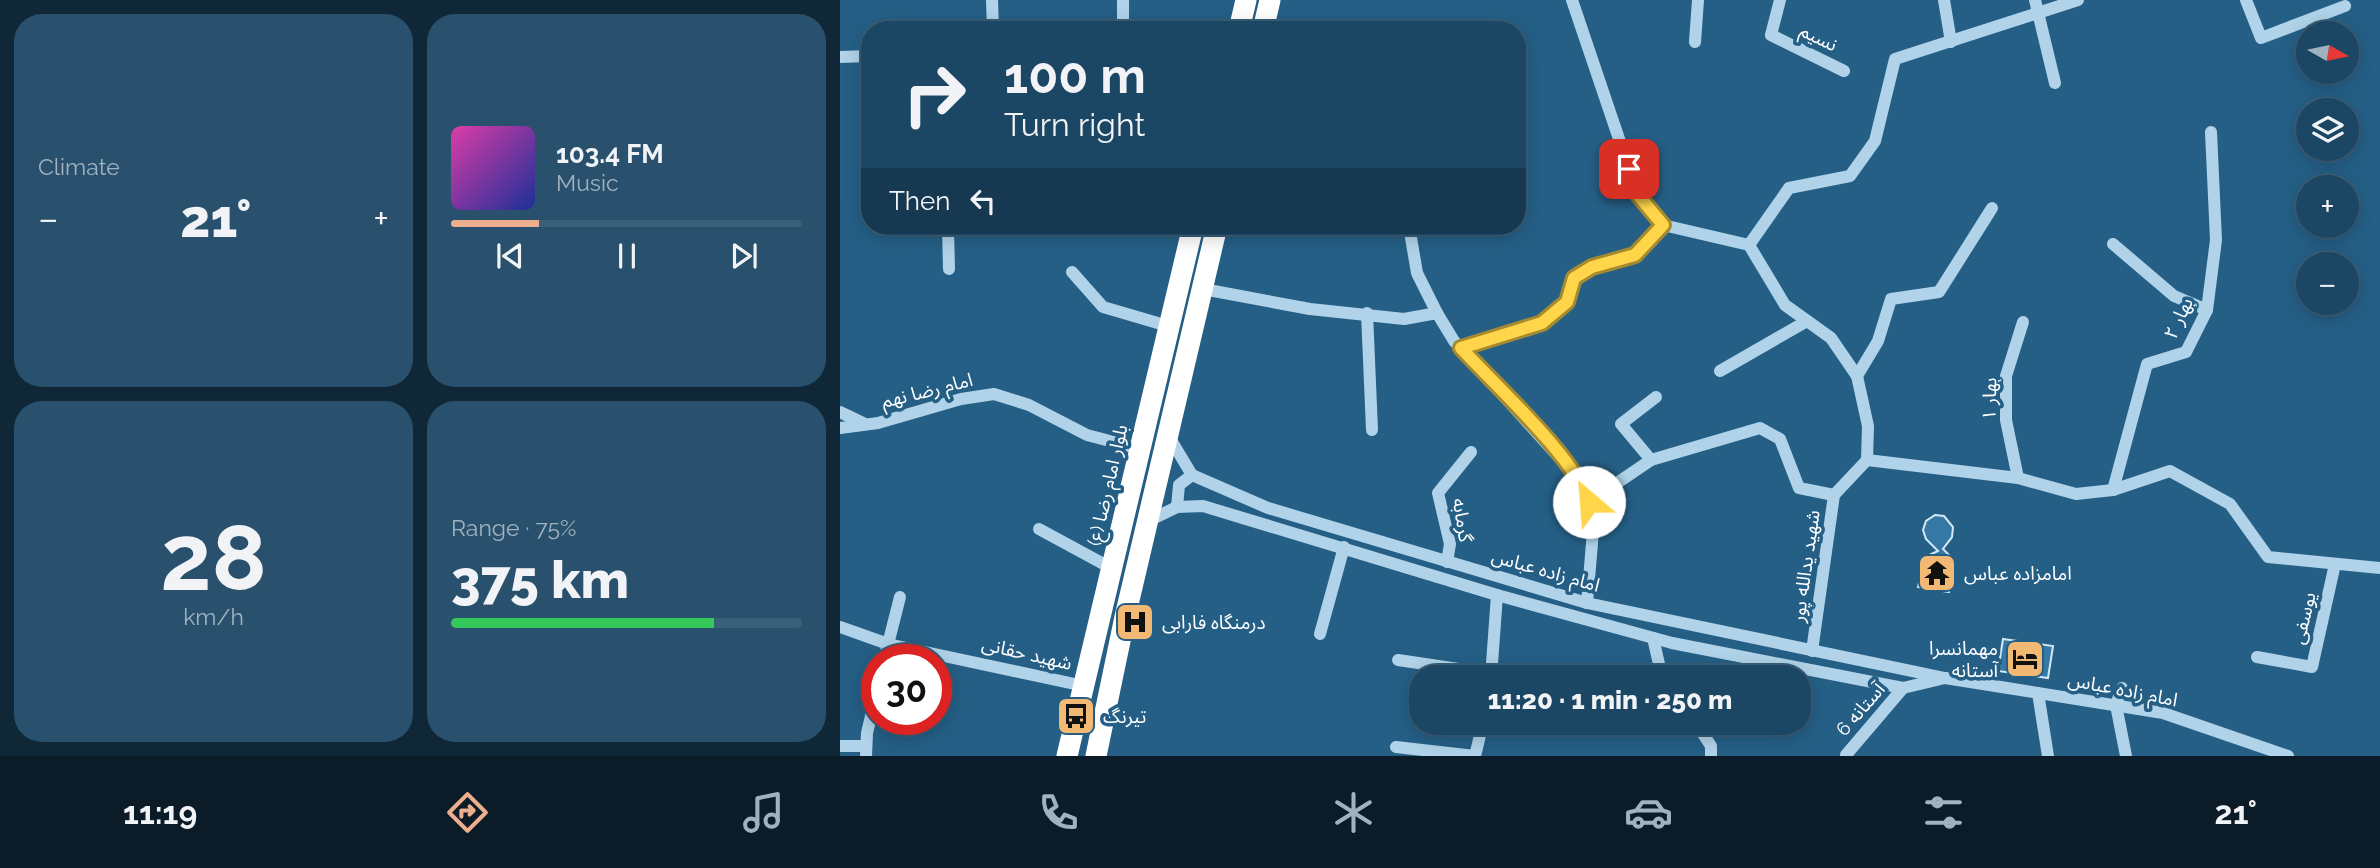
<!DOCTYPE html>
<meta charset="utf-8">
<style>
body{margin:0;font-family:Raleway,"Noto Sans Arabic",sans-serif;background:#29516d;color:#f1f3f6;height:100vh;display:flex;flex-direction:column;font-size:26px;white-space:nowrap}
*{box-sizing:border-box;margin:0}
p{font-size:23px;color:#a0b2bf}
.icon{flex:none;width:38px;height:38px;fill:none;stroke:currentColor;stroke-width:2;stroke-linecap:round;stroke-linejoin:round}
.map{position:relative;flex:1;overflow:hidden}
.side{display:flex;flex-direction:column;gap:14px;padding:14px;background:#0f2737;width:840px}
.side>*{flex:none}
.top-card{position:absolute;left:21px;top:21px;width:665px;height:214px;border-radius:28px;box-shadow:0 4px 18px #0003,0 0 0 2px #3a5f78;background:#1c4764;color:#f1f3f6;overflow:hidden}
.needle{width:46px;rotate:99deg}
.fabs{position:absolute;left:1456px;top:21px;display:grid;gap:14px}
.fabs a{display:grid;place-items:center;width:63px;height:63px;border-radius:50%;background:#1c4764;box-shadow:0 4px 18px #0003,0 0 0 2px #3a5f78;font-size:35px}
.speed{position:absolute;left:21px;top:644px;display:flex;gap:14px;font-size:35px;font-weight:700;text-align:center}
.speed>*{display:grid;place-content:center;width:91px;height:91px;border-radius:50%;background:#1c4764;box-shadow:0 4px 18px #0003,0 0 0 2px #3a5f78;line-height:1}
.speed .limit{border:10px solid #d22;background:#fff;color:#111}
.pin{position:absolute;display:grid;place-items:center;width:60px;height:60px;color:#fff;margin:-30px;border-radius:14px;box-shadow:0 4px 10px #0006}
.me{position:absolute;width:77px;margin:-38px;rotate:333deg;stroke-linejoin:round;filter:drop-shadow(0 0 5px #0008)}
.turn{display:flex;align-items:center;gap:24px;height:147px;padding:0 28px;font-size:32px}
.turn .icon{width:91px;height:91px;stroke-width:2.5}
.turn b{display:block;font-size:49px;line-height:60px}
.then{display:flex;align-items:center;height:66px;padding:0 28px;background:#0003;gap:14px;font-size:26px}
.big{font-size:52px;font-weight:800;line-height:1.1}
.side .tile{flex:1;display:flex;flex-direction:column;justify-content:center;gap:10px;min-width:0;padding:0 24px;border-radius:28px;background:#29516d}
.side .dial{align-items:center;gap:0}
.dial b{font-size:91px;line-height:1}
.song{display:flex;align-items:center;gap:21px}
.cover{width:84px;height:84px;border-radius:10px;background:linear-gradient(135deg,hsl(320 70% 55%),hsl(230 70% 35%))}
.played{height:7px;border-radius:4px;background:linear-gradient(90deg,#eead8d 25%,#3a5f78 25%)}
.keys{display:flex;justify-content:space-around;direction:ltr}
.heat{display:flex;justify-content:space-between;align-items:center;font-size:38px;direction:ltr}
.charge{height:10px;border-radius:5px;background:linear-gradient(90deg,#34c759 75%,#3a5f78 0)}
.side .tiles{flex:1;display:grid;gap:14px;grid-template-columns:repeat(2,1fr)}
.trip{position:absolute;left:569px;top:665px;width:402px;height:70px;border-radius:28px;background:#1c4764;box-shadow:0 4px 18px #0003,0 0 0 2px #3a5f78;font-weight:800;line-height:70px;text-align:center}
.dock{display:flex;height:112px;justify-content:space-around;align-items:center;background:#0b1c28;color:#a0b2bf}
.dock .icon{width:49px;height:49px}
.dock .current{color:#eead8d}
.dock b{font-size:32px;color:#f1f3f6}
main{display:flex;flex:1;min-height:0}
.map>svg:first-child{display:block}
.building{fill:#3578a3;stroke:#d4e9f7;stroke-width:2}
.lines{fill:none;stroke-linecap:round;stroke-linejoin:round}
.minor{stroke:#b0d3e9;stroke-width:12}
.highway{stroke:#fff;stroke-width:21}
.route-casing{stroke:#a68a30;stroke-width:18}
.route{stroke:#ffd54a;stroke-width:12}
.labels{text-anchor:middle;stroke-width:7;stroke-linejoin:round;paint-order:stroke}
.street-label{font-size:19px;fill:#fff;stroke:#255f86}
.poi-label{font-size:19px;fill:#fff;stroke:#255f86;text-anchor:start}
</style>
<main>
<section class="side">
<div class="tiles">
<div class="tile"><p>Climate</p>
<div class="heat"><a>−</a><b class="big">21°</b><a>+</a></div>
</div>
<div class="tile">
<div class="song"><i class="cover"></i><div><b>103.4 FM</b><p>Music</p></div></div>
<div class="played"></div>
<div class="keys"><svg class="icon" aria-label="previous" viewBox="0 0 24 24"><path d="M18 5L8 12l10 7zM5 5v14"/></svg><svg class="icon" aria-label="pause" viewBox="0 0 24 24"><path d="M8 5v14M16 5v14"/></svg><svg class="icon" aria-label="next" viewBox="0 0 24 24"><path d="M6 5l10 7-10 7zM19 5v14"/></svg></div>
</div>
<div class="tile dial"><b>28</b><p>km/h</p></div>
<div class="tile"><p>Range · 75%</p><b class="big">375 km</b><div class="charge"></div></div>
</div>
</section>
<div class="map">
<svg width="1540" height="756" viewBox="0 0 1540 756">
<rect width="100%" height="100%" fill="#255f86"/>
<!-- building -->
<g class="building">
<path d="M 1095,515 L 1104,516 L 1113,527 L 1112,537 L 1103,549 L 1114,560 L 1109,592 L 1078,587 L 1085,557 L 1098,551 L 1086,539 L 1083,530 L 1086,521 Z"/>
<path d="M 1163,639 L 1213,646 L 1208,678 L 1158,671 Z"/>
</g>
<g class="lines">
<!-- minor -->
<g class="minor">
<path d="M 152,0 L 153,30"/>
<path d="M 283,0 L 283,30"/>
<path d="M 732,0 L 798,195 L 823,225 L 909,245 L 945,305 L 991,338 L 1017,376 L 1028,426 L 1027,460 L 994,495 L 972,651"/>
<path d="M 940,0 L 931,35 L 1004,71"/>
<path d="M 1104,0 L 1111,42"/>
<path d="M 1195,0 L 1215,83"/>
<path d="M 1406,0 L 1421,38 L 1505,6"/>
<path d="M 855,42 L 858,0"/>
<path d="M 0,57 L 30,56"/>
<path d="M 569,226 L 577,273 L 597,313"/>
<path d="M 1273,244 L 1334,296 L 1367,310"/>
<path d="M 909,245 L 949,188 L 1010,176 L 1035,141 L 1055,59 L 1238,0"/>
<path d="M 109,269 L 108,229 L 152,226"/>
<path d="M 232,272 L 263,307 L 328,326"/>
<path d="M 363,289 L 470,309 L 564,319 L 597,313 L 614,341 L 744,485 L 754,519 L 747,603"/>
<path d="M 527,313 L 532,430"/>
<path d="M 621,348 L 702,323 L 727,302 L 735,278 L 752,267 L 795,255 L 823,225"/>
<path d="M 880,371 L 967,321"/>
<path d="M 1017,376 L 1038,341 L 1051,299 L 1099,292 L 1152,208"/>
<path d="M 0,412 L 25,424"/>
<path d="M 0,428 L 38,423 L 121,399 L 154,394 L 189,405 L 247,435 L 300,449"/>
<path d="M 811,460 L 781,424 L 816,397"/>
<path d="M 1027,460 L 1178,478 L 1236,494 L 1273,490 L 1330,471 L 1390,504 L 1428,557 L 1540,568"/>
<path d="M 1178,478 L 1166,420 L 1166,376 L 1183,322"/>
<path d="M 1273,490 L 1307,364 L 1346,352 L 1367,310 L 1376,240 L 1371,132"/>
<path d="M 749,502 L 811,460 L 920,428 L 940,439 L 959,488 L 994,495"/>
<path d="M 337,507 L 339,485 L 352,475"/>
<path d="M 308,521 L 337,507 L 363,506 L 657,595 L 832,643 L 1063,688 L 1105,678 L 747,603 L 428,508 L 352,475 L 328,435"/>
<path d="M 199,529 L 271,568"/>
<path d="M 607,562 L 610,544 L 598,493 L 631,452"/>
<path d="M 0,627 L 48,644 L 244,686"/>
<path d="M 480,634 L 504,547"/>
<path d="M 813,638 L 822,677"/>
<path d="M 1417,657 L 1472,667 L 1495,564"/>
<path d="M 44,660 L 60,597"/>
<path d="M 558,660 L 652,674"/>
<path d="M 651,677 L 657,595"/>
<path d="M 1105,678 L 1323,713 L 1448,756"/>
<path d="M 1282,688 L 1276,705 L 1286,756"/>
<path d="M 1198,693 L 1208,756"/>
<path d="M 856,723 L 871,746 L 871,756"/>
<path d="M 0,746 L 26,746"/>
<path d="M 556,747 L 635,756 L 643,723"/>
<path d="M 1006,755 L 1063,688"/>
<path d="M 26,756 L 27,733 L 37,691"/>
</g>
<!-- highway -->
<g class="highway">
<path d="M 399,30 L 406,0"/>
<path d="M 423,30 L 430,0"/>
<path d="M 227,756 L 353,226"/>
<path d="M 256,756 L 285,617 L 377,226"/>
</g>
</g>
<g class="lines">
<defs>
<path id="route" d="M 749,502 C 735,458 655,385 621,348 L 702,323 L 727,302 L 734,278 L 752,267 L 795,255 L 823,225 L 798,195 L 789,169"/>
</defs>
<!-- route casing -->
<use href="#route" class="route-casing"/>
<!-- route -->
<use href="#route" class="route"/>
</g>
<!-- icons -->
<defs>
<symbol id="temple-square" viewBox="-11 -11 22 22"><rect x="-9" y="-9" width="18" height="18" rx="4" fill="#f2b974" stroke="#255f86"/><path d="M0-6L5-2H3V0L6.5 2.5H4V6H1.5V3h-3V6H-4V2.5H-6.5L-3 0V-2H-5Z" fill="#111"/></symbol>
<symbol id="hospital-square" viewBox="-11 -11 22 22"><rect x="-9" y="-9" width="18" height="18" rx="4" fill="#f2b974" stroke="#255f86"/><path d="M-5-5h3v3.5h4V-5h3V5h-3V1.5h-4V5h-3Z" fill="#111"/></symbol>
<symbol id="hotel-square" viewBox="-11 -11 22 22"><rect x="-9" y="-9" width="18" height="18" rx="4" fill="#f2b974" stroke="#255f86"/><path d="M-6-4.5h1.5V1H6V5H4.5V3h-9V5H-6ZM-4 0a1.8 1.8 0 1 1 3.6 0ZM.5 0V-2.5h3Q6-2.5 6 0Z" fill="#111"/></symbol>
<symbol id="bus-square" viewBox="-11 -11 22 22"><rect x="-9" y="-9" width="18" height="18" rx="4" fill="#f2b974" stroke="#255f86"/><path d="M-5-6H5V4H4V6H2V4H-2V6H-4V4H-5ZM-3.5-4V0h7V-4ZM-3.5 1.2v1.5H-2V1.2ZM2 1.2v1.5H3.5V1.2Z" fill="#111"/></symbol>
</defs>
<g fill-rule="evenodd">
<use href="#temple-square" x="1075" y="551" width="44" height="44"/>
<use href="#hospital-square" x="273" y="600" width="44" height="44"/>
<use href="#hotel-square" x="1163" y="637" width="44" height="44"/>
<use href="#bus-square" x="214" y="694" width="44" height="44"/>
</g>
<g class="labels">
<!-- street labels -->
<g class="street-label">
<text transform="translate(979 37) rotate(26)" y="7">نسیم</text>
<text transform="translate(1338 318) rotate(-65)" y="7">بهار ۲</text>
<text transform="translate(87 390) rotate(-14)" y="7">امام رضا نهم</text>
<text transform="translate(1149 399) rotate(-89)" y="7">بهار ۱</text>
<text transform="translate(267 485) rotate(-77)" y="7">بلوار امام رضا (ع)</text>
<text transform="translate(623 520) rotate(81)" y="7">گرمابه</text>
<text transform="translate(965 566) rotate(-82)" y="7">شهید یدالله پور</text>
<text transform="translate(706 570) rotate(16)" y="7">امام زاده عباس</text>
<text transform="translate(1463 618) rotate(-77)" y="7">یوسفی</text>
<text transform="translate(187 653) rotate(13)" y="7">شهید حقانی</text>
<text transform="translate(1283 689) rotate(11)" y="7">امام زاده عباس</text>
<text transform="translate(1020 709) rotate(-49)" y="7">آستانه 6</text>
</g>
<!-- poi labels -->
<g class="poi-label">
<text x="1124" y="580">امامزاده عباس</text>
<text x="322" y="629">درمنگاه فارابی</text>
<text x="1158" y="655" text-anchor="end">مهمانسرا<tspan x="1158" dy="22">آستانه</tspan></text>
<text x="263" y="723">تیرنگ</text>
</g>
</g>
</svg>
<div class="fabs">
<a><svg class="needle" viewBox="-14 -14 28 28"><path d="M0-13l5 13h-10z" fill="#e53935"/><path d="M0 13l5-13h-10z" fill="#a0b2bf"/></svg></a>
<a><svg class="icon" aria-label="layers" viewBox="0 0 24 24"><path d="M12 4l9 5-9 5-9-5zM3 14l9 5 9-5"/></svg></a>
<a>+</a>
<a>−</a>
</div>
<div class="speed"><div class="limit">30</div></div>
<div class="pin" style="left:789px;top:169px;background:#d93025"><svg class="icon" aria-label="arrive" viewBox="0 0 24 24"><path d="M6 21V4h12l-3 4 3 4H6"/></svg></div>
<svg class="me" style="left:749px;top:502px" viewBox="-20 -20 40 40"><circle r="19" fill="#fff"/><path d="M0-13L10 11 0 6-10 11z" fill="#ffd54a"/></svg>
<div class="trip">11:20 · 1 min · 250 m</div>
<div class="top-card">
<div class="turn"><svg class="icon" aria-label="right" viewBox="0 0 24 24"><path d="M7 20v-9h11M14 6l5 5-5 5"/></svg><div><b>100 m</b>Turn right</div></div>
<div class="then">Then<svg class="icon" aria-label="left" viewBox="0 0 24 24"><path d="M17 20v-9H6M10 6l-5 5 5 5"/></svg></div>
</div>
</div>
</main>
<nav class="dock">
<b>11:19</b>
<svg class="icon current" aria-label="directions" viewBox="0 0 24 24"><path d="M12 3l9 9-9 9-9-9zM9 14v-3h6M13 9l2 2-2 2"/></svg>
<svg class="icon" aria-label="music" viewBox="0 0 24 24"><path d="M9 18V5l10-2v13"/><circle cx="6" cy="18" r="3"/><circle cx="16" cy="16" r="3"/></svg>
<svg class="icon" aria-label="phone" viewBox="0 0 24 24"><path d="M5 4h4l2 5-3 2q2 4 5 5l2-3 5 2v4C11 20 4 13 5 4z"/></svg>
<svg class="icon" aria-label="climate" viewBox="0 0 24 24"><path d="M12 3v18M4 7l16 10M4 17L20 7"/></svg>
<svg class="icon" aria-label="car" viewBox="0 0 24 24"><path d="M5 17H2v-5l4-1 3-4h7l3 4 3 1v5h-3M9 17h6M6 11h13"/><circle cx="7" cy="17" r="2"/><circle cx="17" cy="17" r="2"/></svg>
<svg class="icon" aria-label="filters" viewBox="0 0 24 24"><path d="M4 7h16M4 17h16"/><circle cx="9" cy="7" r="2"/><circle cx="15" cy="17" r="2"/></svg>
<b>21°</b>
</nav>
